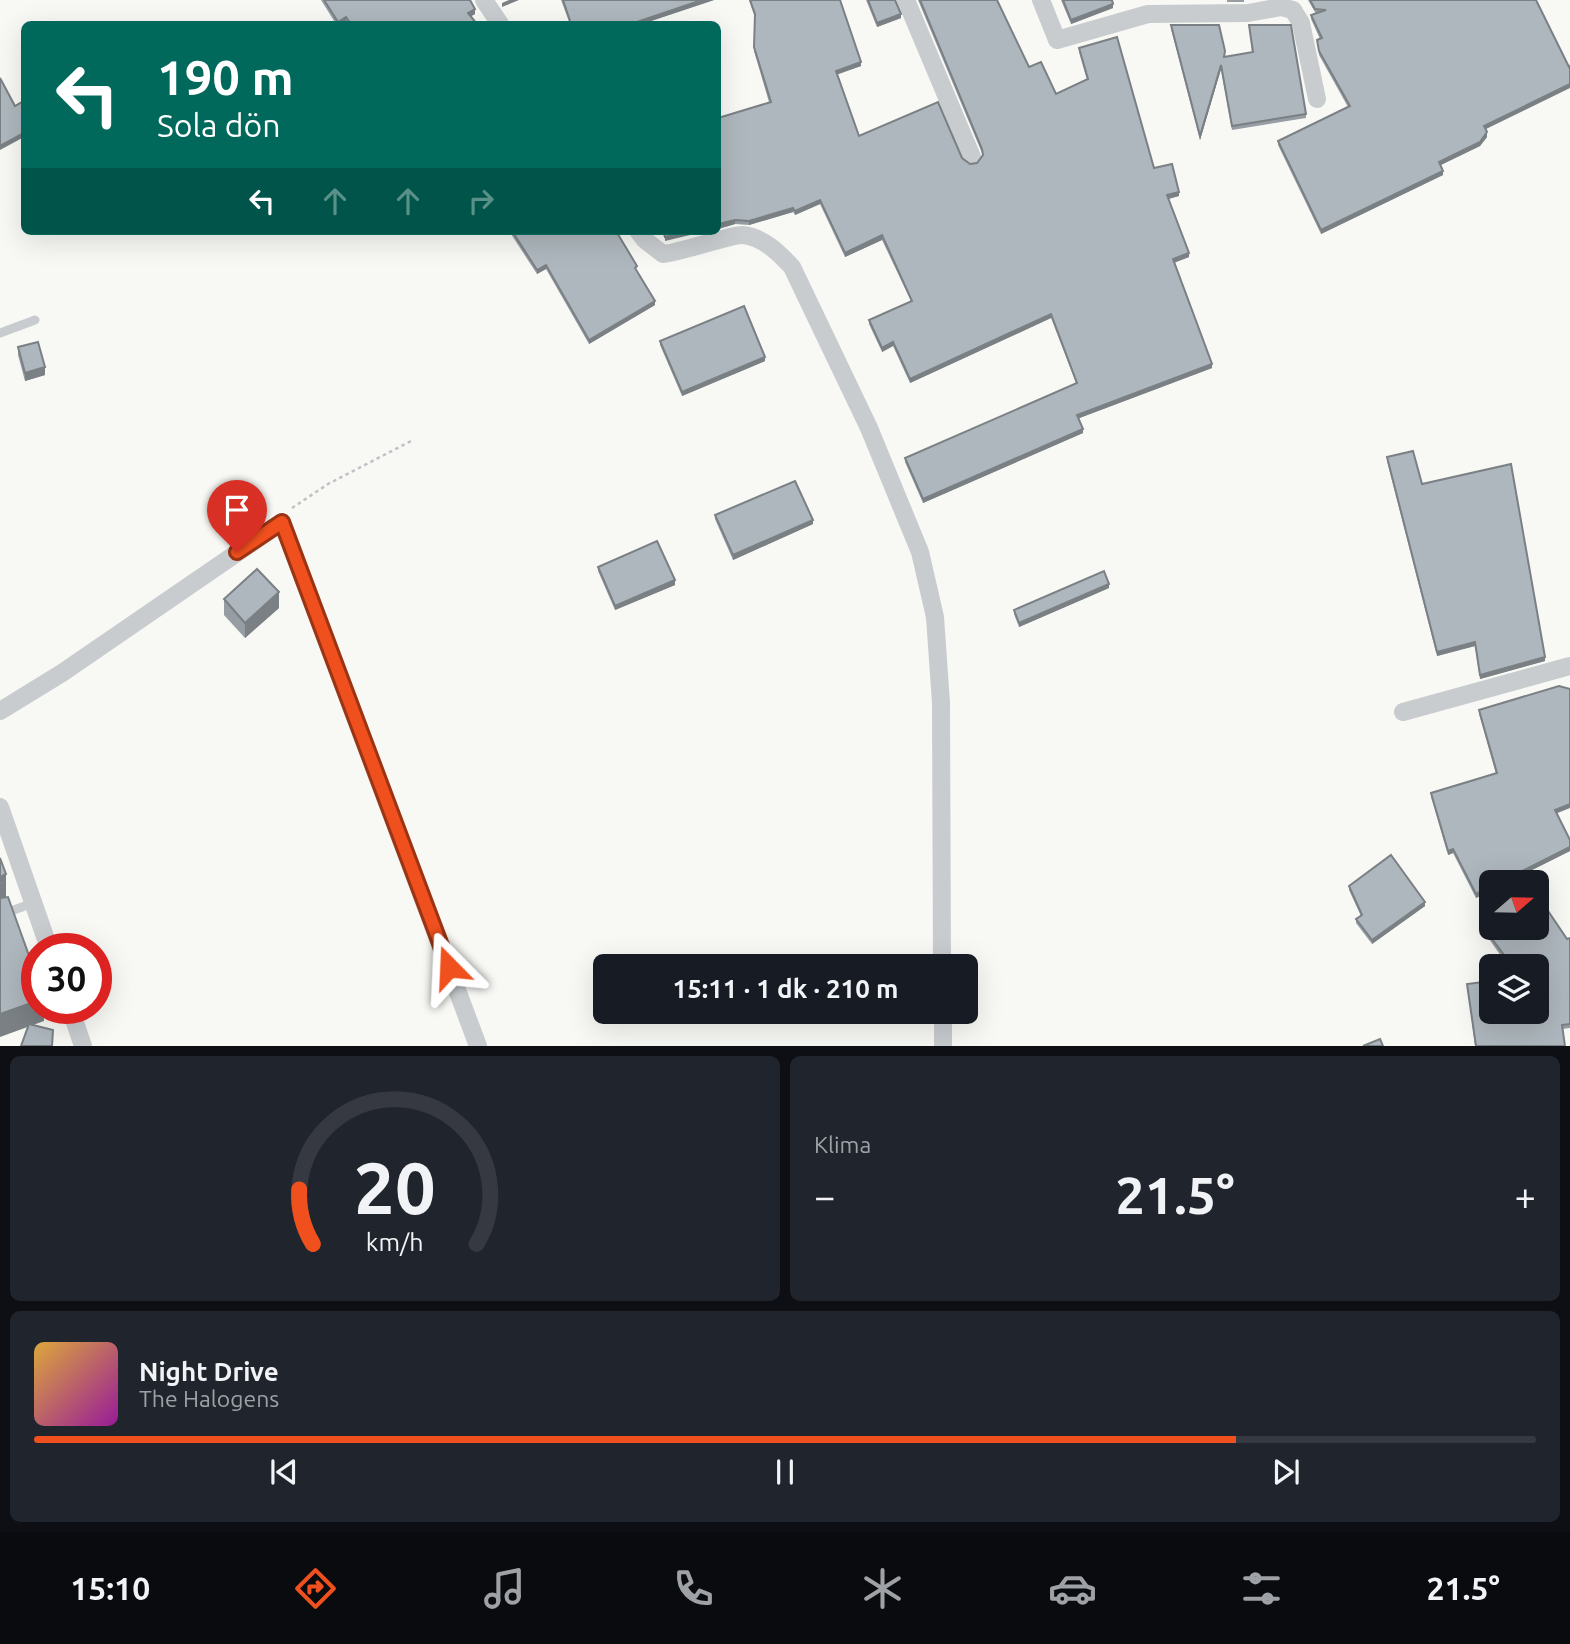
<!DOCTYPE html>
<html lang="tr">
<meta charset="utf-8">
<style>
body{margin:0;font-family:Ubuntu,sans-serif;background:#20242c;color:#f1f3f6;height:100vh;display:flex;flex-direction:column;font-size:26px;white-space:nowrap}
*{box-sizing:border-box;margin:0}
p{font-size:23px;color:#9ea1a6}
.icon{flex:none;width:38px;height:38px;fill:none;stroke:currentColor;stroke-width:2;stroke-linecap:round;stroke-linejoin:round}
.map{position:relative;height:1046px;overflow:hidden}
.drawer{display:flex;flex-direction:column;gap:10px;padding:10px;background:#0d0f14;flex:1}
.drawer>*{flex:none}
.guide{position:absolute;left:21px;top:21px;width:700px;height:214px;border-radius:10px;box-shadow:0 7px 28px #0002;background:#00695c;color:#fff;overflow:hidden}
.needle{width:46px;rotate:70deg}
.buttons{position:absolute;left:1479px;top:870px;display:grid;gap:14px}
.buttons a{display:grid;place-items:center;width:70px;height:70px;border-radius:10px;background:#171b24;box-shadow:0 7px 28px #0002;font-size:35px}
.speed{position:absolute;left:21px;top:933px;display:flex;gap:14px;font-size:35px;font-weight:700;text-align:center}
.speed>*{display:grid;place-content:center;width:91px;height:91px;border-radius:50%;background:#171b24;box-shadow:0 7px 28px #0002;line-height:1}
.speed .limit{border:10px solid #d22;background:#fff;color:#111}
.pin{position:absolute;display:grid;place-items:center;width:60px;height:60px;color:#fff;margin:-72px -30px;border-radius:50% 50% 50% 0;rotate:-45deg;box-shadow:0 0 7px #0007}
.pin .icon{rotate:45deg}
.me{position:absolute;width:77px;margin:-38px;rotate:339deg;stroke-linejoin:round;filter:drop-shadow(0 0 5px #0008)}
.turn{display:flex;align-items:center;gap:24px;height:147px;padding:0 21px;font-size:32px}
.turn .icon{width:91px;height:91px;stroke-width:2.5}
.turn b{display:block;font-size:49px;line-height:60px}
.lanes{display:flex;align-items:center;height:66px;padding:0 21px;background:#0003;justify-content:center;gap:35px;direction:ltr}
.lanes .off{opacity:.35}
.big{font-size:52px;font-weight:700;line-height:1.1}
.drawer .tile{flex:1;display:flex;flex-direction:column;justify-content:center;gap:10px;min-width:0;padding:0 24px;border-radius:10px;background:#20242c}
.drawer .dial{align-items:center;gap:0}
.dial svg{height:182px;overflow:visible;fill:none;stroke:#363941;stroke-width:7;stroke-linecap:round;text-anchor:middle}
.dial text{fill:#f1f3f6;stroke:none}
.song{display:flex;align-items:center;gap:21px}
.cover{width:84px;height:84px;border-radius:10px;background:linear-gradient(135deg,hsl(40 70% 55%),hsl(300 70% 35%))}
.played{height:7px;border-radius:4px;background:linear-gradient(90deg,#f0501e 80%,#363941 80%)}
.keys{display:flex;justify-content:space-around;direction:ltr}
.heat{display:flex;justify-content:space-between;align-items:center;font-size:38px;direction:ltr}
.drawer .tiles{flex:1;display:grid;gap:10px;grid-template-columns:1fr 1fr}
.tile:last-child{grid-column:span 2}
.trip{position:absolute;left:593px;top:954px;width:385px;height:70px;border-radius:10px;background:#171b24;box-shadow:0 7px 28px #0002;font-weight:700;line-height:70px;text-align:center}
.tab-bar{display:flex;height:112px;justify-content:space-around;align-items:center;background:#090b0e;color:#9ea1a6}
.tab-bar .icon{width:49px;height:49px}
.tab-bar .selected{color:#f0501e}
.tab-bar b{font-size:32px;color:#f1f3f6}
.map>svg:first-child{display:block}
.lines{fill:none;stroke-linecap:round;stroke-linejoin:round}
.path{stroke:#bfc2c4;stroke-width:2.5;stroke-dasharray:3.5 3.5;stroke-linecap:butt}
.service{stroke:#c8cccf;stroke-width:9}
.minor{stroke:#c8cccf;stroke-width:18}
.wall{fill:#969da3}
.shaded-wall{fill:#7a8084}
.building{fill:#aeb7bd;stroke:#7a8084;stroke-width:2}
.route-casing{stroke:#9c3414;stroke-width:18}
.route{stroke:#f0501e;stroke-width:12}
</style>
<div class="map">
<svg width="1570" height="1046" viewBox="0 0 1570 1046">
<rect width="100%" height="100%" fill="#f8f8f5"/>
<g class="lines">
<!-- path -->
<path class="path" d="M 292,508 L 328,484 L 413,440"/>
<!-- service -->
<g class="service">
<path d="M 0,333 L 35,320"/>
<path d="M 0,915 L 33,903"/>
</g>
<!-- minor -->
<g class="minor">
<path d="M 484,0 L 500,24"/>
<path d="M 906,0 L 972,157"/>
<path d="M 1041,0 L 1057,40 L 1148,14 L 1248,13 L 1281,7 L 1293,10 L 1301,23 L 1317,99"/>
<path d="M 638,231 L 645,240 L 663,254 C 682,252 732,234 743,235 C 763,237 779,253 792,267 L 869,428 L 920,552 L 935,617 L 941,703 L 942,966"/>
<path d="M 0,711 L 62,673 L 282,522 L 478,1046"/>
<path d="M 1403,712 L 1570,666"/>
<path d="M 0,807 L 49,948"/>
<path d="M 70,1008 L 83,1046"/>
<path d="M 943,1012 L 943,1046"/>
</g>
</g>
<!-- wall -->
<g class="wall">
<path d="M 321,0 L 470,0 L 475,14 L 471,16 L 477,24 L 348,24 L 346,22 L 342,24 L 336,24 Z"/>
<path d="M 561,0 L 714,0 L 642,24 L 570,24 Z"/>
<path d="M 749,0 L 840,0 L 861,66 L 837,74 L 859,136 L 962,158 L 970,164 L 977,163 L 983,155 L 982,153 L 918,0 L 997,0 L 1029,67 L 1056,94 L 1087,80 L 1079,52 L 1079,48 L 1154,168 L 1179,196 L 1169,199 L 1189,257 L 1174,263 L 1212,368 L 1079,418 L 1083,433 L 923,503 L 905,462 L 905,458 L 1076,383 L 1051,318 L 910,383 L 893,346 L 882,352 L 869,324 L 869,320 L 911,301 L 882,240 L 845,257 L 820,204 L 795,215 L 793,212 L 749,225 L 735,224 L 718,229 L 718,118 L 769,102 L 754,51 L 755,18 Z"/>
<path d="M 866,0 L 896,0 L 901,18 L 877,27 Z"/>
<path d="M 1061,0 L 1112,0 L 1113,8 L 1071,24 Z"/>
<rect x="1227" y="0" width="17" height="2"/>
<path d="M 1308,0 L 1536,0 L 1486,129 L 1487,137 L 1480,146 L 1440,165 L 1443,175 L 1321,234 L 1278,145 L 1278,141 L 1348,107 L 1319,55 L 1317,40 L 1320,39 L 1311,19 L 1311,15 L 1316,14 Z"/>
<path d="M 1171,25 L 1225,55 L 1225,57 L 1252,52 L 1249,25 L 1306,114 L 1306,118 L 1232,130 L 1221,69 L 1200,140 L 1171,29 Z"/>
<path d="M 509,231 L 616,231 L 655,305 L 589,344 L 546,269 L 537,274 Z"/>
<path d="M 660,341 L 765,361 L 682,396 L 660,345 Z"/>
<path d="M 18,347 L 45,375 L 25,381 L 18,355 Z"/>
<path d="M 1387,457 L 1422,484 L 1545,661 L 1480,679 L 1475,646 L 1437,656 L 1387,461 Z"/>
<path d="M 715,515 L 813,524 L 733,560 L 715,519 Z"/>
<path d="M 598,567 L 675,585 L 615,610 L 598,571 Z"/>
<path d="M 1109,588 L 1019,627 L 1014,614 L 1014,610 Z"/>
<path d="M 224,599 L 279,608 L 245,638 L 224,615 Z"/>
<path d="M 1479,710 L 1557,813 L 1570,840 L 1570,851 L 1476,898 L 1453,853 L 1448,855 L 1431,797 L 1431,793 L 1496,774 L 1479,714 Z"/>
<path d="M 1349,886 L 1425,906 L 1372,944 L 1356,923 L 1356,919 L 1361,916 L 1349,890 Z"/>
<path d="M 1489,935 L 1570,938 L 1570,1028 L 1562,1029 L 1565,1046 L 1475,1046 L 1467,984 L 1491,1012 L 1536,966 L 1508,966 L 1489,939 Z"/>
</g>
<!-- shaded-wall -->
<g class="shaded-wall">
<path d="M 509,0 L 519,0 L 502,7 L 502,3 Z"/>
<path d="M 702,0 L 714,0 L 642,24 L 631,24 Z"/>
<path d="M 1113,4 L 1113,8 L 1071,24 L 1071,20 Z"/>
<path d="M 475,9 L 475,14 L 468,18 L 468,13 Z"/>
<path d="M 901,14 L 901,18 L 877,27 L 877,23 Z"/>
<path d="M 346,17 L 346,22 L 342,24 L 338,24 L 338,22 Z"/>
<path d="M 861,62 L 861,66 L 836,75 L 836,71 Z"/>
<path d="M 1221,65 L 1221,69 L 1200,140 L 1200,136 Z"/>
<path d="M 1570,84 L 1570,88 L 1484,130 L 1484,126 Z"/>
<path d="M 1487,132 L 1487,137 L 1480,146 L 1439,166 L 1439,162 Z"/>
<path d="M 24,133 L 24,137 L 0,150 L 0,146 Z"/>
<path d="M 1443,171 L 1443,175 L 1321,234 L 1321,230 Z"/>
<path d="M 1179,192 L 1179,196 L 1167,199 L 1167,195 Z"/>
<path d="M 820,200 L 820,204 L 795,215 L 795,211 Z"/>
<path d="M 793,208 L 793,212 L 749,225 L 749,221 Z"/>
<path d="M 735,220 L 735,224 L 718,229 L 718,224 Z"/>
<path d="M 691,231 L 707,231 L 665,241 L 665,237 Z"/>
<path d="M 882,235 L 882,240 L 845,257 L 845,253 Z"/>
<path d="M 1189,253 L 1189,257 L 1173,263 L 1173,259 Z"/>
<path d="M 546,265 L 546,269 L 537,274 L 537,270 Z"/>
<path d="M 655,301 L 655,305 L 589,344 L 589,340 Z"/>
<path d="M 1051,314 L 1051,318 L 910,383 L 910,379 Z"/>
<path d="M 893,342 L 893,346 L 882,352 L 882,348 Z"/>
<path d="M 765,357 L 765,361 L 682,396 L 682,392 Z"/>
<path d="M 1212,364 L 1212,368 L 1077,419 L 1077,415 Z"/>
<path d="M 45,367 L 45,375 L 25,381 L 25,373 Z"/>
<path d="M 1083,429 L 1083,433 L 923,503 L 923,499 Z"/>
<path d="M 813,520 L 813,524 L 733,560 L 733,555 Z"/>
<path d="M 675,580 L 675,585 L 615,610 L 615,606 Z"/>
<path d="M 1109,584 L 1109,588 L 1019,627 L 1019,623 Z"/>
<path d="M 279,592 L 279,608 L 245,638 L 245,623 Z"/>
<path d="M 1475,642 L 1475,646 L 1437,656 L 1437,652 Z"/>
<path d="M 1545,657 L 1545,661 L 1480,679 L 1480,675 Z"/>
<path d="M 1570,804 L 1570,808 L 1555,814 L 1555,810 Z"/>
<path d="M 1570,847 L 1570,851 L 1508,882 L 1500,882 Z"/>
<path d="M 1453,849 L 1453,853 L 1448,855 L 1448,851 Z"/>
<path d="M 6,874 L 6,897 L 0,908 L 0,877 Z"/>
<path d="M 1491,886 L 1491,890 L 1476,898 L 1476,894 Z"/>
<path d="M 1425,902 L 1425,906 L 1372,944 L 1372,940 Z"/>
<path d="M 37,1001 L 37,1008 L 44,1008 L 44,1021 L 0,1037 L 0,1014 Z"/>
</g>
<!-- building -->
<g class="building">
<path d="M 324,0 L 470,0 L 475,9 L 468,13 L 477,24 L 351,24 L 346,17 L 338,22 Z"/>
<path d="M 563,0 L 702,0 L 631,24 L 571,24 Z"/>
<path d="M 750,0 L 840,0 L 861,62 L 836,71 L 859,136 L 938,102 L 962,158 L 970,164 L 977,163 L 983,155 L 982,149 L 920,0 L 997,0 L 1029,67 L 1041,62 L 1056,94 L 1088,79 L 1079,48 L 1117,37 L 1154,168 L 1172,164 L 1179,192 L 1167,195 L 1189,253 L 1173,259 L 1212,364 L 1077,415 L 1083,429 L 923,499 L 905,458 L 1077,383 L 1051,314 L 910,379 L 893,342 L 882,348 L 869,320 L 912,301 L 882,235 L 845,253 L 820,200 L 795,211 L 793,208 L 749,221 L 735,220 L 718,224 L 718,118 L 771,102 L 754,47 L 755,14 Z"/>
<path d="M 868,0 L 895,0 L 901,14 L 877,23 Z"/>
<path d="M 1063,0 L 1112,0 L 1113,4 L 1071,20 Z"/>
<path d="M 1310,0 L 1536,0 L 1569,67 L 1570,66 L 1570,84 L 1484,126 L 1487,132 L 1480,142 L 1439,162 L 1443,171 L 1321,230 L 1278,141 L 1350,106 L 1319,51 L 1317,40 L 1322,38 L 1311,15 L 1326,10 L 1315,9 Z"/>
<path d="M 1171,25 L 1219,25 L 1225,51 L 1224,57 L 1253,52 L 1249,25 L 1291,25 L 1306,114 L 1232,126 L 1221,65 L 1200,136 Z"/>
<path d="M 0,78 L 15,106 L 22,102 L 24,107 L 24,133 L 0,146 Z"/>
<path d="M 512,231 L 616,231 L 637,266 L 635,268 L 655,301 L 589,340 L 546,265 L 537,270 Z"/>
<path d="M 663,231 L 691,231 L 665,237 Z"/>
<path d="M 744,306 L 765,357 L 682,392 L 660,341 Z"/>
<path d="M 38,342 L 45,367 L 25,373 L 18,347 Z"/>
<path d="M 1413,451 L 1422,484 L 1511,464 L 1545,657 L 1480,675 L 1475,642 L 1437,652 L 1387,457 Z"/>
<path d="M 795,481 L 813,520 L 733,555 L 715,515 Z"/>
<path d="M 657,541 L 675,580 L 615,606 L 598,567 Z"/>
<path d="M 257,569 L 279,592 L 245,623 L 224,599 Z"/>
<path d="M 1104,571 L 1109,584 L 1019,623 L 1014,610 Z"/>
<path d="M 1559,686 L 1570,689 L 1570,804 L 1555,810 L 1570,840 L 1570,847 L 1500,882 L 1491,882 L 1491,886 L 1476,894 L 1453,849 L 1448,851 L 1431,793 L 1497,773 L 1479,710 Z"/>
<path d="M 1391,855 L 1425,902 L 1372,940 L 1356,919 L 1362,915 L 1349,886 Z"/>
<path d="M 0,858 L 6,874 L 0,877 L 3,884 L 0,885 Z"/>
<path d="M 8,897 L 37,978 L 37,1001 L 0,1014 L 0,898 Z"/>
<path d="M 1540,899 L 1567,939 L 1570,938 L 1570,1024 L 1562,1025 L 1565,1046 L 1476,1046 L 1467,984 L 1491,981 L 1491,1012 L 1536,1012 L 1536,966 L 1508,966 L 1508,960 L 1489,935 L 1500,928 L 1536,928 L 1536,902 Z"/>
<path d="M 29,1024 L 53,1030 L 52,1046 L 21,1046 Z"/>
<path d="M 1380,1039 L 1383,1046 L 1363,1046 Z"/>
</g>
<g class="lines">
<defs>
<path id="route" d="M 237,552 L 282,522 L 449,967"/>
</defs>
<!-- route casing -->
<use href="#route" class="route-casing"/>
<!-- route -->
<use href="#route" class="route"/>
</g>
</svg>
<div class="buttons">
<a><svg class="needle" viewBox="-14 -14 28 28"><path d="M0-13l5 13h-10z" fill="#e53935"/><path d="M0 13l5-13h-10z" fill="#9ea1a6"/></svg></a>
<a><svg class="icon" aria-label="layers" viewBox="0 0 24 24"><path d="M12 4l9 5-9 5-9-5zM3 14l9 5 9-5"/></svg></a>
</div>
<div class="speed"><div class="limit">30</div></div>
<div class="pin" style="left:237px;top:552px;background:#d93025"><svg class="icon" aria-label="arrive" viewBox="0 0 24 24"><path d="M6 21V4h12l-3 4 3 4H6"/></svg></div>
<svg class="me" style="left:449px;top:967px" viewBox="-20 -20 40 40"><path d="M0-17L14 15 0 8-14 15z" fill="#f0501e" stroke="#fff" stroke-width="4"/></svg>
<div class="trip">15:11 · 1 dk · 210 m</div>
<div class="guide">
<div class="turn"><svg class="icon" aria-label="left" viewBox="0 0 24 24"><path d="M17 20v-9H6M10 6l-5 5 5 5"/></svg><div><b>190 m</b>Sola dön</div></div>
<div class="lanes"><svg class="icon" aria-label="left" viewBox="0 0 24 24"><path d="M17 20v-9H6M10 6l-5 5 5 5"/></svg><svg class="icon off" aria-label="ahead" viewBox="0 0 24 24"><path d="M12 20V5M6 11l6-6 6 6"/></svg><svg class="icon off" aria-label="ahead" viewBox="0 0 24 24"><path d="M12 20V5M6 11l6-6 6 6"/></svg><svg class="icon off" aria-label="right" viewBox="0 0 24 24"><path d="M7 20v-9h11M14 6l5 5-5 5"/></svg></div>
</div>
</div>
<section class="drawer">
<div class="tiles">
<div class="tile dial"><svg viewBox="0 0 100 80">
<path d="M14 69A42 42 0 1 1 86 69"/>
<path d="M14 69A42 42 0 0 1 8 45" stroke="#f0501e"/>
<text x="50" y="56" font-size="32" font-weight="700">20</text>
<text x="50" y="72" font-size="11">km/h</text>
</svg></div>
<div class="tile"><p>Klima</p>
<div class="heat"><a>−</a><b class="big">21.5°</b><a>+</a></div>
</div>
<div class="tile">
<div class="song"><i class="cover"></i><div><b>Night Drive</b><p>The Halogens</p></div></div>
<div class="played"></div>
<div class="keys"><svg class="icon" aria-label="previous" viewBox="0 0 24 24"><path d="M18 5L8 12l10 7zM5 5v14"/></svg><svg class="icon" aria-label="pause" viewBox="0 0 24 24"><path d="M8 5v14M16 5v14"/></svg><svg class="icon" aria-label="next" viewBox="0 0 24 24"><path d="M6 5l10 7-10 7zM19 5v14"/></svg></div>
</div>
</div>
</section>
<nav class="tab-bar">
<b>15:10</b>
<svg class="icon selected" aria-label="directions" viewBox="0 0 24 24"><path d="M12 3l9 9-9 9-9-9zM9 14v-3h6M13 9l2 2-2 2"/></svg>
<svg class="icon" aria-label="music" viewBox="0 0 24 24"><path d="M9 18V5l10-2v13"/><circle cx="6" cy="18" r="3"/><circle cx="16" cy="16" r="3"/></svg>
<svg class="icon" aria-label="phone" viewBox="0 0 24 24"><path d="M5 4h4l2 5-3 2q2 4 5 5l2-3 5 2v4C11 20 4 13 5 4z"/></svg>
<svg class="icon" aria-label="climate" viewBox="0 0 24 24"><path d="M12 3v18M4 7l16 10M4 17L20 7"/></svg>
<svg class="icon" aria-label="car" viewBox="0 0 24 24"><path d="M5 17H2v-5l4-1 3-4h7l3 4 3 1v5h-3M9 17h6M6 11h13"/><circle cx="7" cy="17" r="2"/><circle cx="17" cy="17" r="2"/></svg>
<svg class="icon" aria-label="filters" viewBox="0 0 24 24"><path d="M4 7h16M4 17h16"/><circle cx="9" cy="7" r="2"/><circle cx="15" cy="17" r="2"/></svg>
<b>21.5°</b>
</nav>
